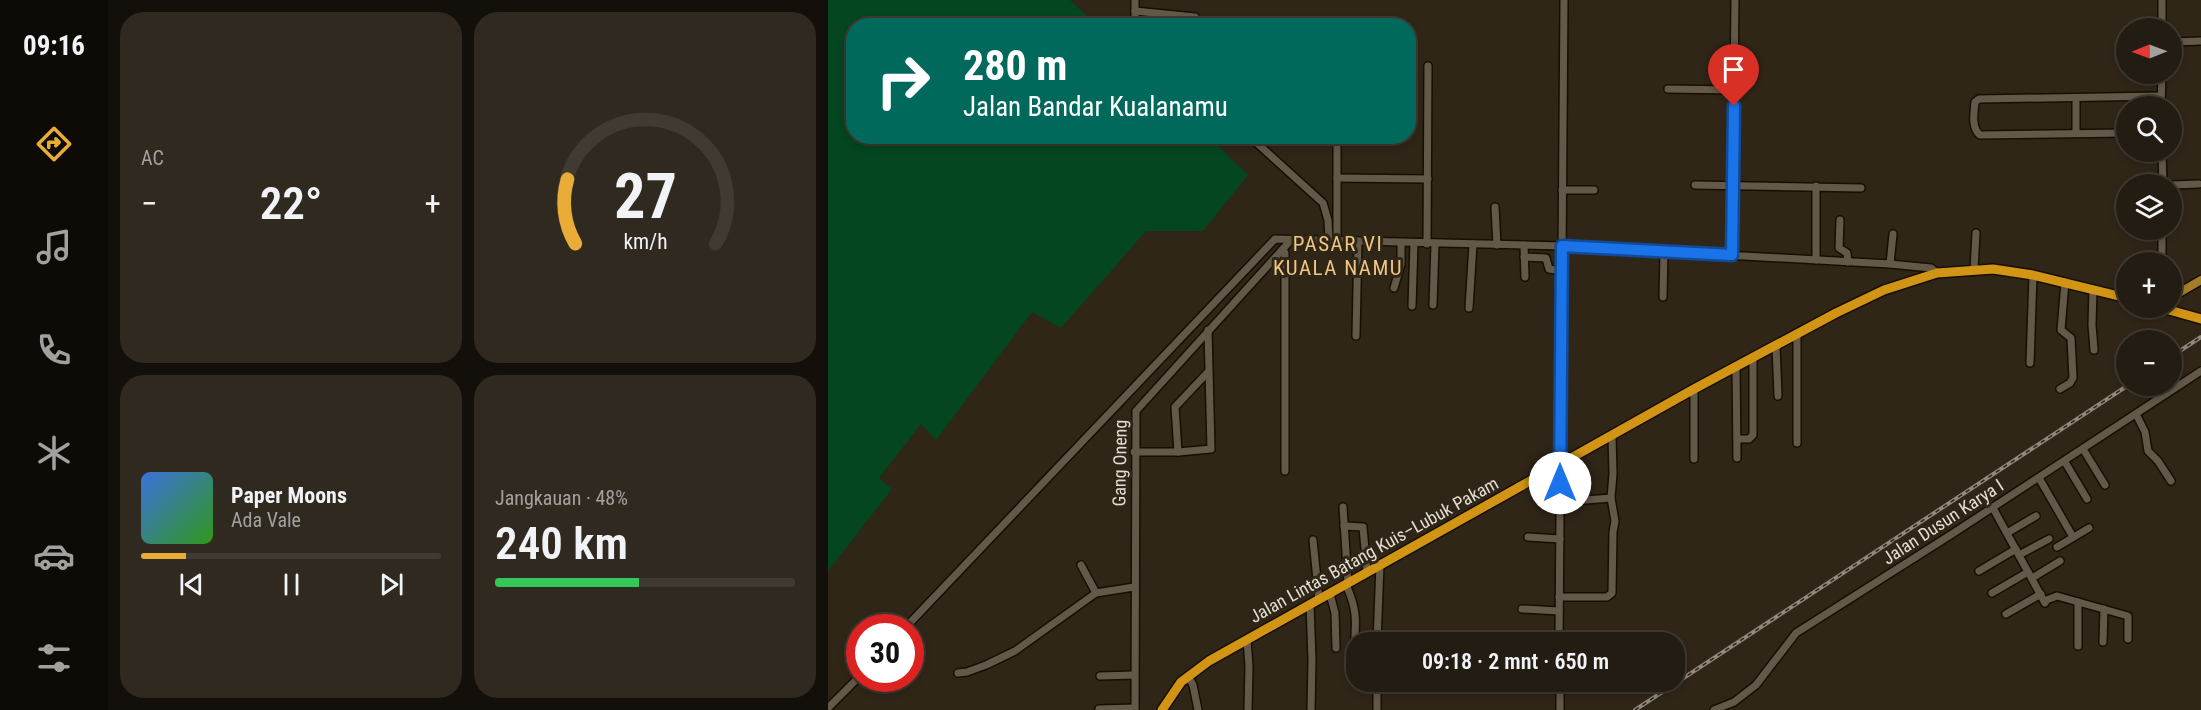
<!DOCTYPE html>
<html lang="id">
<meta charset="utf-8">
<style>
body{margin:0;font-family:"Roboto Condensed",sans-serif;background:#2f2920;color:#f1f3f6;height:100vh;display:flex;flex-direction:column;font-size:22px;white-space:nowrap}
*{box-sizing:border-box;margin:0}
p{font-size:20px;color:#a3a19f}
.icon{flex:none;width:33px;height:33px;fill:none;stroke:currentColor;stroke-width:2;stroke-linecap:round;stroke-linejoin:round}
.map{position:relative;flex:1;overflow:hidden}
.drawer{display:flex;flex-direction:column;gap:12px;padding:12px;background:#130f0a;width:720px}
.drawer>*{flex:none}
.top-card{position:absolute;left:18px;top:18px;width:570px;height:126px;border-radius:24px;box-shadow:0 3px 9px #0003,0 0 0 2px #403a32;background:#00695c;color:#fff;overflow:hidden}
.needle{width:39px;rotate:269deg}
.controls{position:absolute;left:1288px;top:18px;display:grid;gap:12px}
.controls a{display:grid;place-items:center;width:66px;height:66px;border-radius:50%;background:#231c12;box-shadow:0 3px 9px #0003,0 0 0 2px #403a32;font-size:30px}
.speed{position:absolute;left:18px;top:614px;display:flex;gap:12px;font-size:30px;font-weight:700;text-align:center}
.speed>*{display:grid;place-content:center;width:78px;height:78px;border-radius:50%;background:#231c12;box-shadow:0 3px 9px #0003,0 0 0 2px #403a32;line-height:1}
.speed .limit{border:9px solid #d22;background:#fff;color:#111}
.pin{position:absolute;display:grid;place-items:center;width:51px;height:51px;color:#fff;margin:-62px -26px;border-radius:50% 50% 50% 0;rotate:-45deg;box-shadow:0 0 6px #0007}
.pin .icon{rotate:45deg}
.me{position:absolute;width:66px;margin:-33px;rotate:0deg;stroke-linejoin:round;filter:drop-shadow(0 0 4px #0008)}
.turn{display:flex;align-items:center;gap:21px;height:126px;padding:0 18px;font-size:27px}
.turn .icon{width:78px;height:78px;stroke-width:2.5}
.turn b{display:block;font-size:42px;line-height:51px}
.big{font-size:45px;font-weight:600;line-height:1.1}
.drawer .card{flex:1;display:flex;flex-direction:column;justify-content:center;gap:9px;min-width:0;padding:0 21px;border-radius:24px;background:#2f2920}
.drawer .dial{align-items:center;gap:0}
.dial svg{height:156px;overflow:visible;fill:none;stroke:#403a32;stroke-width:7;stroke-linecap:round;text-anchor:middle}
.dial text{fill:#f1f3f6;stroke:none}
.song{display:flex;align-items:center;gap:18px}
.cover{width:72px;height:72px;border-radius:9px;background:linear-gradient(135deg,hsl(220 70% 55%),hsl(110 70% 35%))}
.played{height:6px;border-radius:3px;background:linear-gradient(90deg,#e8ac37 15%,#403a32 15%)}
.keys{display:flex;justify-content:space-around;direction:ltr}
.heat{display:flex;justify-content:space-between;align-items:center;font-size:33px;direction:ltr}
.charge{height:9px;border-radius:4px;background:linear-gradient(90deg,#34c759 48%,#403a32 0)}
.drawer .tiles{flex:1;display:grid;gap:12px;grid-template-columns:repeat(2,1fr)}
.trip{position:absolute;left:518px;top:632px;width:339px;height:60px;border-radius:24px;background:#231c12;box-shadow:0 3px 9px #0003,0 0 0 2px #403a32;font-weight:600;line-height:60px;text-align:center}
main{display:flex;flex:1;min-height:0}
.menu{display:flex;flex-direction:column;width:108px;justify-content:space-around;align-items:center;background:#0e0b07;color:#a3a19f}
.menu .icon{width:42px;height:42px}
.menu .on{color:#e8ac37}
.menu b{font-size:27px;color:#f1f3f6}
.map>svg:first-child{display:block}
.green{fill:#04461f}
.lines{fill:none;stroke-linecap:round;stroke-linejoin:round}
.minor-casing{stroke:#170f03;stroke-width:10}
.major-casing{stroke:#170f03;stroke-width:11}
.highway-casing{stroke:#170f03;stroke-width:12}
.minor{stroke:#635949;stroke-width:7}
.major{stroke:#a57c29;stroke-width:8}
.highway{stroke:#d19414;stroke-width:9}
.rail-casing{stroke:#90897e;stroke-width:4}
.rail{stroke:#2f2618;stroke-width:1.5;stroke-dasharray:4.5;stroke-linecap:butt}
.route-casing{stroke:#114b97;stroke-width:15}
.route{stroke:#1a73e8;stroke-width:10}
.labels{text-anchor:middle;stroke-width:6;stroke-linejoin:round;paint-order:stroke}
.street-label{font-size:18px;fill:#e2dcd3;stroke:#2f2618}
.quarter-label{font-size:21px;letter-spacing:1.5px;fill:#f0c680;stroke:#2f2618}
</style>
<main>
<nav class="menu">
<b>09:16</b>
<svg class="icon on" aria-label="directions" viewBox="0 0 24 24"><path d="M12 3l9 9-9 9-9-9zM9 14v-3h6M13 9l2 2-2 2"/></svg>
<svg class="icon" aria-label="music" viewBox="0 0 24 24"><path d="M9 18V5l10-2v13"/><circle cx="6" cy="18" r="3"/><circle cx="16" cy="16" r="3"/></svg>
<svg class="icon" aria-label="phone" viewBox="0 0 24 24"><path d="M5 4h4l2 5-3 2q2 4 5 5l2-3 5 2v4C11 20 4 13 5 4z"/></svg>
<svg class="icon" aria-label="climate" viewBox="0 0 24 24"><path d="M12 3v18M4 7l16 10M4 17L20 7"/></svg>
<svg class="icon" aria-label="car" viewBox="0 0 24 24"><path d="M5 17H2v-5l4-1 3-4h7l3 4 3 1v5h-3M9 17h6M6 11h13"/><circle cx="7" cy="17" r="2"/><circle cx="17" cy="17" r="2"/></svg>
<svg class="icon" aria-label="filters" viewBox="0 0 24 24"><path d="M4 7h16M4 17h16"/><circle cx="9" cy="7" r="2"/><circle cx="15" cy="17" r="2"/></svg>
</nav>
<section class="drawer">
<div class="tiles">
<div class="card"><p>AC</p>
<div class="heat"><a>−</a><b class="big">22°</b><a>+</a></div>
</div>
<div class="card dial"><svg viewBox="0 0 100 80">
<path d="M14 69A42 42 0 1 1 86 69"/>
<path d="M14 69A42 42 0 0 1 10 36" stroke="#e8ac37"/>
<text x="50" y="56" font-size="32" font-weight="700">27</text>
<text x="50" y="72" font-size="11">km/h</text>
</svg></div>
<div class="card">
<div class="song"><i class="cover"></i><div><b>Paper Moons</b><p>Ada Vale</p></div></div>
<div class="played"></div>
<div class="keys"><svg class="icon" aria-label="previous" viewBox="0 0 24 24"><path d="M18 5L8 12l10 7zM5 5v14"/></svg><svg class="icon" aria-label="pause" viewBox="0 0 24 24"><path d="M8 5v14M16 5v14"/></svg><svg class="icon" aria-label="next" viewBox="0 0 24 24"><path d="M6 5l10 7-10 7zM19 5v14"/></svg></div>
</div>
<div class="card"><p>Jangkauan · 48%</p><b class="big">240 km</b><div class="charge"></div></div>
</div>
</section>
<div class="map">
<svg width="1373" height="710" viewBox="0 0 1373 710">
<rect width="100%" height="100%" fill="#2f2618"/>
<!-- green -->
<path class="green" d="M 0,0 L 242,0 L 268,25 L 26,26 L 26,136 L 381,137 L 420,175 L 375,231 L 318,231 L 233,328 L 204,312 L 108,440 L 93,424 L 51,478 L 64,489 L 0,571 Z"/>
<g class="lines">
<defs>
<g id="minor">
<path d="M 307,0 L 307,16 L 310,26"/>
<path d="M 1334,0 L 1334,28"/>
<path d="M 307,11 L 367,17"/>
<path d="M 1344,42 L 1373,41"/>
<path d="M 840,89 L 906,90"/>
<path d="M 1333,106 L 1334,74"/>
<path d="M 1248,133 L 1248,98"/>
<path d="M 1299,133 L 1152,135 C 1143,128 1146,112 1147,102 L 1151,99 L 1333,96"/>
<path d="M 421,136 L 495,203 L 500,220 L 501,241"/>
<path d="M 1334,152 L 1335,184"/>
<path d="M 509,178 L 600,179"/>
<path d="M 867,185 L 1033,188"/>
<path d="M 1344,185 L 1371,184"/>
<path d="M 988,186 L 988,260"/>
<path d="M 734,190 L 766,190"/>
<path d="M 667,207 L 669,245"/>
<path d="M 1012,220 L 1011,248 L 1019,253 L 1020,262"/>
<path d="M 1334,230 L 1334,262"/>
<path d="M 509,241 L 509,136"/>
<path d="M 599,244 L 600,66"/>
<path d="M 696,245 L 697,277"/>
<path d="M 455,249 L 457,253 L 457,471"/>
<path d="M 904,255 L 907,0"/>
<path d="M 696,257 L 718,258 L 721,269 L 734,271"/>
<path d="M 1062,264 L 1065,234"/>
<path d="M 1146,270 L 1148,233"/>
<path d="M 566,288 L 573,264 L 573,243"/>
<path d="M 1265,289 L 1264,325 L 1266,350"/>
<path d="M 835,297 L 836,252"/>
<path d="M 605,305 L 607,244"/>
<path d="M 584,306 L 586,243"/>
<path d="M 641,308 L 645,244"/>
<path d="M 969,334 L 969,443"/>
<path d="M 528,336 L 530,241"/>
<path d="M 948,346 L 950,396"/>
<path d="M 1202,363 L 1205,275"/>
<path d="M 908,366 L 909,458"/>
<path d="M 1232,389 L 1242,383 L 1245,378 L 1243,338 L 1233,330 L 1237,282"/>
<path d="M 1308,414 L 1317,432 L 1320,451 L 1330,461 L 1343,481"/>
<path d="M 909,439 L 921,439 L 925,435 L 925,358"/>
<path d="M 1255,449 L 1277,485"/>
<path d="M 306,452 L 350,452 L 383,449 L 380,330"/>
<path d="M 350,452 L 347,407 L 380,372"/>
<path d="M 866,459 L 866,389"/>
<path d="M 1237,462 L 1259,499"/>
<path d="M 1211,478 L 1245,537"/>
<path d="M 732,502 L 783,498"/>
<path d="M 515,507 L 520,583"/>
<path d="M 1165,508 L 1217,603"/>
<path d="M 516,526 L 535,527 L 539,572"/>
<path d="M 1179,533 L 1208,516"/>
<path d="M 700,537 L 732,539"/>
<path d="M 485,540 L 491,600"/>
<path d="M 1229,547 L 1261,528"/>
<path d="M 1191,555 L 1221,539"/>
<path d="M 253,565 L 268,593"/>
<path d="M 1151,571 L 1188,549"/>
<path d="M 1204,578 L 1232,561"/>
<path d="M 518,585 C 530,611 528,622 526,650"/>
<path d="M 1164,593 L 1200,572"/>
<path d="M 502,594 L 507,613 L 508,648"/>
<path d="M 731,597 L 779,597 L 784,593 L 785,532 L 787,521 L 783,498 L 785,474 L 784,436"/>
<path d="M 1216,601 L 1229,596 L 1300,616 L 1300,639"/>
<path d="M 1250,602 L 1250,646"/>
<path d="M 482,604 L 484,660 L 483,710"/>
<path d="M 694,609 L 731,611"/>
<path d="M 1178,614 L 1213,594"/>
<path d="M 78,627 L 447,239 L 734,246 L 1062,264 L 1103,268 L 1109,273"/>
<path d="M 731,639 L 781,638"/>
<path d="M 419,640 L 421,666 L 420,710"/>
<path d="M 549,642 L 552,565"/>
<path d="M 731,642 L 736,0"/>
<path d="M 1275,642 L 1276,609"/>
<path d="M 130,673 L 139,672 L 158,665 L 187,651 L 268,593 L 306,587"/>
<path d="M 272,676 L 306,675"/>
<path d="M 360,676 L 365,685 L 370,710"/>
<path d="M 0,708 L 32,676"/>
<path d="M 271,709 L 307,708"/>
<path d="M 307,710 L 308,411 L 463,240"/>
<path d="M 549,710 L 549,681"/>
<path d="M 732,710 L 732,681"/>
<path d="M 886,710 L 906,702 L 928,685 L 968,633 L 1124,534 L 1373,371"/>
</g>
<path id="major" d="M 1344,297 L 1373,280"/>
<g id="highway">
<path d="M 1334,308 L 1373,319"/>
<path d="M 334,710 L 353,682 L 381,661 L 866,389 L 1008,313 L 1056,290 L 1109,273 L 1165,269 L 1205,275 L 1299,298"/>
</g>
</defs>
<!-- minor casing -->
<use href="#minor" class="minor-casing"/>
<!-- major casing -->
<use href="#major" class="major-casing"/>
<!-- highway casing -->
<use href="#highway" class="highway-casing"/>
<!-- minor -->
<use href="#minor" class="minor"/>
<!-- major -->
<use href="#major" class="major"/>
<!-- highway -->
<use href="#highway" class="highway"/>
<defs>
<g id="rail">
<path d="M 1344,356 L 1373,337"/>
<path d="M 807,710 L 1299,386"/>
</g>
</defs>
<!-- rail casing -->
<use href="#rail" class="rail-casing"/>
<!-- rail -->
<use href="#rail" class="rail"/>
</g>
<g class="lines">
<defs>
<path id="route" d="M 732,483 L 734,246 L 904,255 L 906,106"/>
</defs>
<!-- route casing -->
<use href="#route" class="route-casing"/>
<!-- route -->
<use href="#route" class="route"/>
</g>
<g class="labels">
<!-- street labels -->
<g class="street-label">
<text transform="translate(292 463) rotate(-89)" y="6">Gang Oneng</text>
<text transform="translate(1115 522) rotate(-33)" y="6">Jalan Dusun Karya I</text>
<text transform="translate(546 550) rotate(-29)" y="6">Jalan Lintas Batang Kuis–Lubuk Pakam</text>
</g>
<!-- quarter labels -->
<g class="quarter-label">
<text x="510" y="251">PASAR VI<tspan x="510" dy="24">KUALA NAMU</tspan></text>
</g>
</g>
</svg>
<div class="controls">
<a><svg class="needle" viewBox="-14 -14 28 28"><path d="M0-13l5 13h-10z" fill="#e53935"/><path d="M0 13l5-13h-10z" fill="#a3a19f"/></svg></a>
<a><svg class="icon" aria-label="search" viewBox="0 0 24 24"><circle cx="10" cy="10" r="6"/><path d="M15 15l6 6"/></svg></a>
<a><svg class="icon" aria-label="layers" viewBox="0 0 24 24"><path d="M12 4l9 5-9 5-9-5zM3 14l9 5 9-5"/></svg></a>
<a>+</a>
<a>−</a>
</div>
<div class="speed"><div class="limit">30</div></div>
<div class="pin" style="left:906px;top:106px;background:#d93025"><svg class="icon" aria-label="arrive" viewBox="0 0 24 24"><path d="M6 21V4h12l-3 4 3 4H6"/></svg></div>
<svg class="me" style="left:732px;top:483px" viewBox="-20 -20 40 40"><circle r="19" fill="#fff"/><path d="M0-13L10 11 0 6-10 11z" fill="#1a73e8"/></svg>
<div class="trip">09:18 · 2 mnt · 650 m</div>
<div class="top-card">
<div class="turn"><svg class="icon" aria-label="right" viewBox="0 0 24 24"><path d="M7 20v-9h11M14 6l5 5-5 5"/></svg><div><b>280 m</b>Jalan Bandar Kualanamu</div></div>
</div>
</div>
</main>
